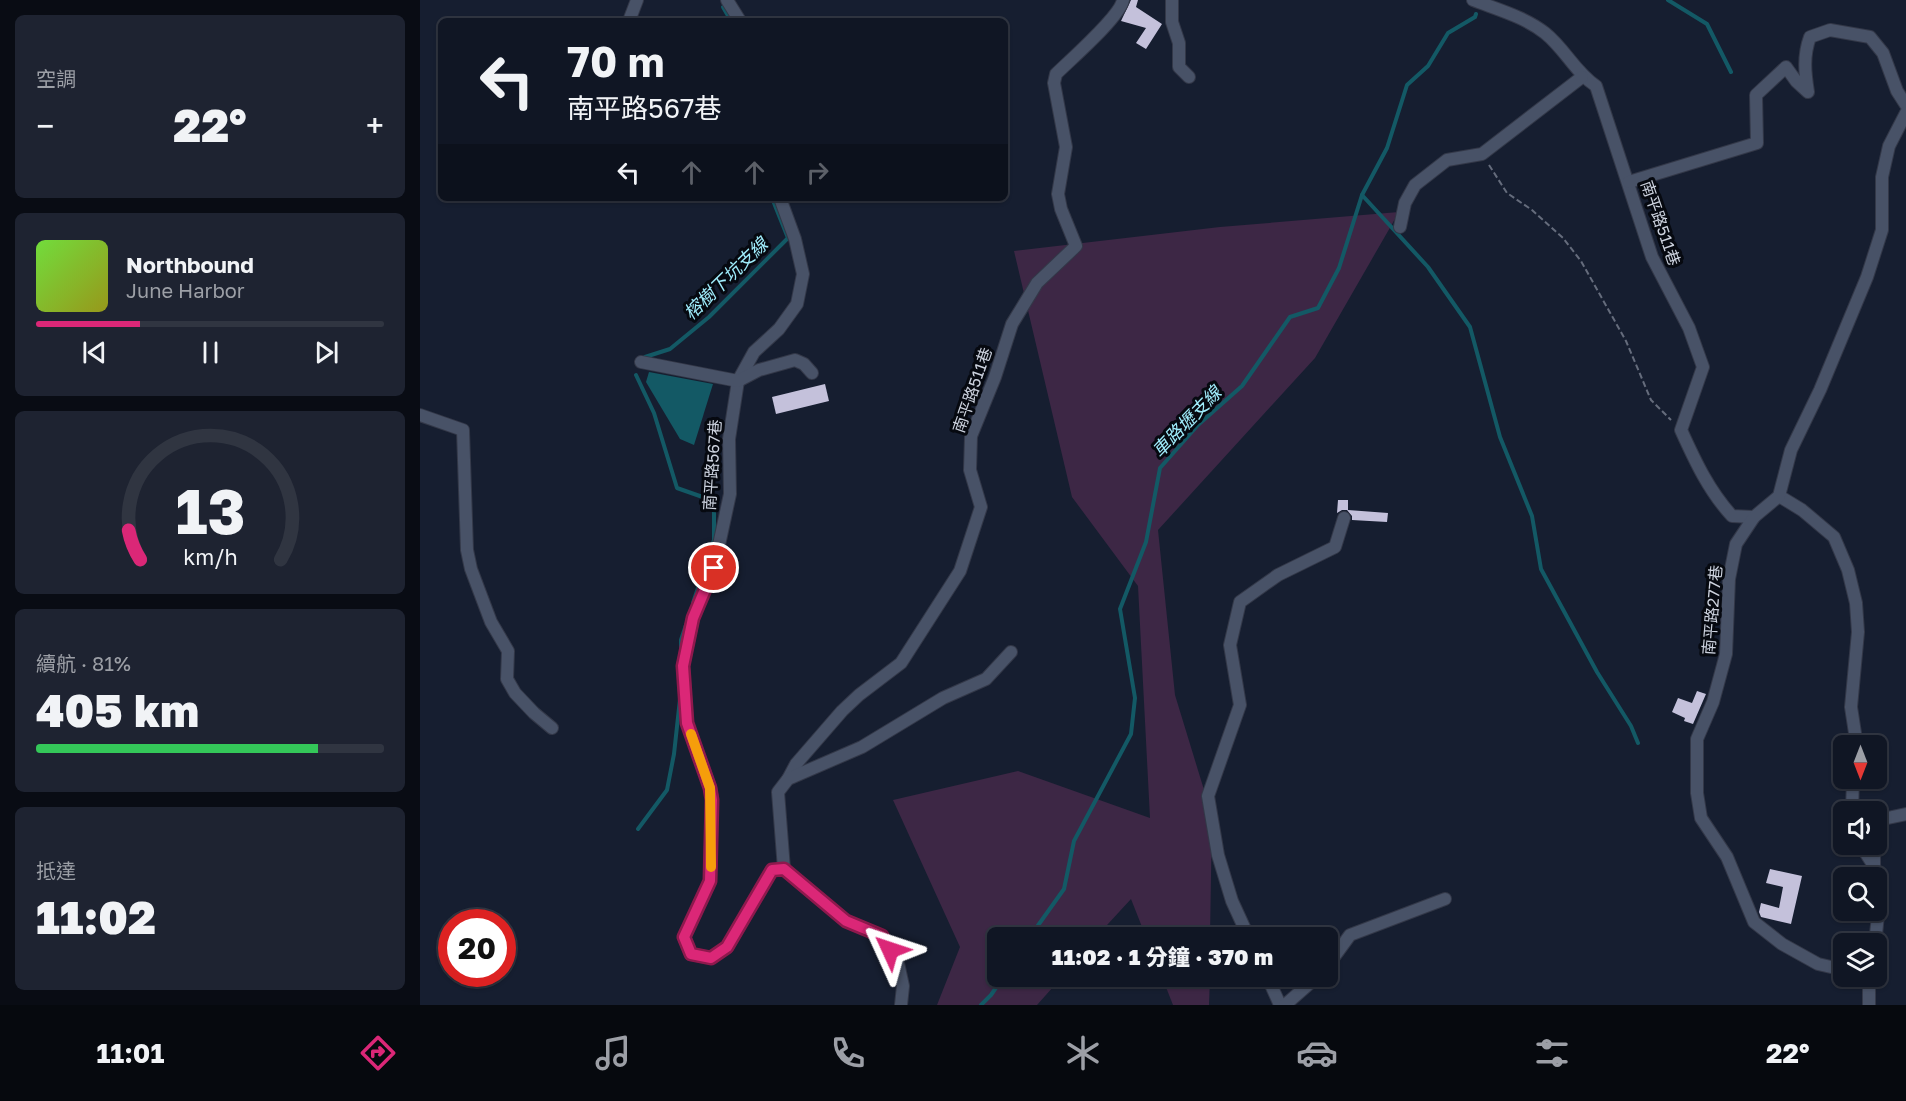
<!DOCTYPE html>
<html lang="zh-TW">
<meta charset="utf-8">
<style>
body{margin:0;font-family:"Golos Text","Noto Sans TC",sans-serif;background:#1e2331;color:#f1f3f6;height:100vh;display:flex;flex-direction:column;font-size:22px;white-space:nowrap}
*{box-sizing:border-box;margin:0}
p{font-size:20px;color:#9c9fa6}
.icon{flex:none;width:33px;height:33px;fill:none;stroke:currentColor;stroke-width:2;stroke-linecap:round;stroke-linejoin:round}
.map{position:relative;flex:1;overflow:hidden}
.panel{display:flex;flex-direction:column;gap:15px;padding:15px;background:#090c14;width:420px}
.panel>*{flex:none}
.top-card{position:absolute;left:18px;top:18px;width:570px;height:183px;border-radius:9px;box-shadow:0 2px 4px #0004,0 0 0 2px #303541;background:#101624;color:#f1f3f6;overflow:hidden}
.needle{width:39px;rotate:180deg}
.controls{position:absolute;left:1413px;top:735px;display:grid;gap:12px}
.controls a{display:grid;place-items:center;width:54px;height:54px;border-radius:9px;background:#101624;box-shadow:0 2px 4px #0004,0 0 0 2px #303541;font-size:30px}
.speed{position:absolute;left:18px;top:909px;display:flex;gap:12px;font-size:30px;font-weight:700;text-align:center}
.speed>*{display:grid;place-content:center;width:78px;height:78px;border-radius:50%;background:#101624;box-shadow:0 2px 4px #0004,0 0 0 2px #303541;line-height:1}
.speed .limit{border:9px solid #d22;background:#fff;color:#111}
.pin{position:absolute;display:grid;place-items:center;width:51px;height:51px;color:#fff;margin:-26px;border:3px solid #fff;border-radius:50%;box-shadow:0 2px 6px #0007}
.me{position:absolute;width:66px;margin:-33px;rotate:312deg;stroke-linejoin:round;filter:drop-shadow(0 0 4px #0008)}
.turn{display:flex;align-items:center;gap:21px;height:126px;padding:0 30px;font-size:27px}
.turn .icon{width:78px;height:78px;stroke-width:2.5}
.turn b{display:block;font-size:42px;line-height:51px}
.lanes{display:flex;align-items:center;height:57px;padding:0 30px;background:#0003;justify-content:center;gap:30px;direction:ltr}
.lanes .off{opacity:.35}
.big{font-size:45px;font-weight:800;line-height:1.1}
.panel .card{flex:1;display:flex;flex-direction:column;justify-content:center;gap:9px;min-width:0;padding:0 21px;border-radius:9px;background:#1e2331}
.panel .dial{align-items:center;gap:0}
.dial svg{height:156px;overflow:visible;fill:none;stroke:#303541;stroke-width:7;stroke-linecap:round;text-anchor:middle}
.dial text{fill:#f1f3f6;stroke:none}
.song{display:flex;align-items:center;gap:18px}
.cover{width:72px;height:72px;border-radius:9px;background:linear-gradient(135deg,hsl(100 70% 55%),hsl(60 70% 35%))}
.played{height:6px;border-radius:3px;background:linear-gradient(90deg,#db2777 30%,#303541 30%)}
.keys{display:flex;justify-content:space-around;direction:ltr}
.heat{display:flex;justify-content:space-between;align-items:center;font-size:33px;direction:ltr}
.charge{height:9px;border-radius:4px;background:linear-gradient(90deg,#34c759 81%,#303541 0)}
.trip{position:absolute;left:567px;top:927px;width:351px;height:60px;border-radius:9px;background:#101624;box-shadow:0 2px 4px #0004,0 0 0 2px #303541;font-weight:800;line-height:60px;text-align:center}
.dock{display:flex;height:96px;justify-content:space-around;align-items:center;background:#06090e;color:#9c9fa6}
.dock .icon{width:42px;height:42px}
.dock .on{color:#db2777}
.dock b{font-size:27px;color:#f1f3f6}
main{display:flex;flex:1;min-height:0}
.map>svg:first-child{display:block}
.green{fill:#3d2745}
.water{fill:#135965}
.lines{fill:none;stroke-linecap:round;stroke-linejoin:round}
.stream{stroke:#135965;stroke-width:4}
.building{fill:#c4c1db}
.minor-casing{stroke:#333848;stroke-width:14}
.path{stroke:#656c7c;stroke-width:2;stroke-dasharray:6 3;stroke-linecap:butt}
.minor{stroke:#485267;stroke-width:12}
.route-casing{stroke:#8e194d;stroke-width:15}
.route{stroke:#db2777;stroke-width:10}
.slow{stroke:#f59e0b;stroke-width:10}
.labels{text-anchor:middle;stroke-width:6;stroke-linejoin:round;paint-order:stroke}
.street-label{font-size:16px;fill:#ccd2de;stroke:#060910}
.water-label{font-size:18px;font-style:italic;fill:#a0edfc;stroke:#060910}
</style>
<main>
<section class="panel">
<div class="card"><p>空調</p>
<div class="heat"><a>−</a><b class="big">22°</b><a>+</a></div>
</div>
<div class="card">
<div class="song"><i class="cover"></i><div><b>Northbound</b><p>June Harbor</p></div></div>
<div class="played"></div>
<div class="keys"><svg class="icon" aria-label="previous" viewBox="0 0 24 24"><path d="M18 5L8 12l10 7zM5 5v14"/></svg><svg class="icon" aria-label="pause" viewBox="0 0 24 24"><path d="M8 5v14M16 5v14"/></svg><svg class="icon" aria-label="next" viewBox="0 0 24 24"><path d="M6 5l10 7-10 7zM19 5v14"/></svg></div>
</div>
<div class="card dial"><svg viewBox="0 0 100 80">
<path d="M14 69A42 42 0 1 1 86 69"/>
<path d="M14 69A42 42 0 0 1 8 54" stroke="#db2777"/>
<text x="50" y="56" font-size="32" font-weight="700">13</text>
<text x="50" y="72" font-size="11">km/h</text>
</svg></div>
<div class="card"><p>續航 · 81%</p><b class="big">405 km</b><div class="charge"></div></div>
<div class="card"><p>抵達</p><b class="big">11:02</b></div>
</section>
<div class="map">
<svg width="1486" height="1005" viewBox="0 0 1486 1005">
<rect width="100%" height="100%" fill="#161e30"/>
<!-- green -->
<g class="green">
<path d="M 979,212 L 895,358 L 738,530 L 755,695 L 792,816 L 790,937 L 726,937 L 711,899 L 676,937 L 578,938 L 578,976 L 642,977 L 617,1005 L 517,1005 L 540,947 L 473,800 L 598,771 L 730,818 L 718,586 L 652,497 L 594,251 L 800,227 Z"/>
<path d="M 742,977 L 790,977 L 789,1005 L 753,1005 Z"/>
</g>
<!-- water -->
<path class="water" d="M 229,372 L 293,384 L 274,445 L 260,439 L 226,382 Z"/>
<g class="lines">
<!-- stream -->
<g class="stream">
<path d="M 1248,0 L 1287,24 L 1311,72"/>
<path d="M 303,7 L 311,21"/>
<path d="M 942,195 L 1008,267 L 1050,327 L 1080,437 L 1112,516 L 1121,569 L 1177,672 L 1211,726 L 1218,743"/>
<path d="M 225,357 L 250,349 L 289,317 L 368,238 L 352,198"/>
<path d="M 216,375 L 234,413 L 257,488 L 294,501 L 294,540 L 273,603"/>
<path d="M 261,652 L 261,640 L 266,625"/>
<path d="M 218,829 L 247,790 L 254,754 L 260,699"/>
<path d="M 609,938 L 644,889 L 654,841 L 711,734 L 715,698 L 700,609 L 726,542 L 740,468 L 778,425 L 822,386 L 870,317 L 898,308 L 919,268 L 942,195 L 967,148 L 987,85 L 1008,66 L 1028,33 L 1055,17 L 1056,14"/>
<path d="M 561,1005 L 571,995 L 584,976"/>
</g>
</g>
<!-- building -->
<g class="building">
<path d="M 711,0 L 718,0 L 716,7 L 742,24 L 726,49 L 716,43 L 726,28 L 701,21 Z"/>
<path d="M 405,384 L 409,401 L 356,414 L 352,397 Z"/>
<path d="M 918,500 L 928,500 L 928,510 L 968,513 L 967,522 L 932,520 L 932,516 L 927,510 L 922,510 L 917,513 Z"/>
<path d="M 1277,691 L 1286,694 L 1273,724 L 1264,721 L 1265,718 L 1252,712 L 1258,698 L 1272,703 Z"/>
<path d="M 1350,869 L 1382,876 L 1371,924 L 1341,917 L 1339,912 L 1341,903 L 1359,908 L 1363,887 L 1346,883 Z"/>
</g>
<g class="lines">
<defs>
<g id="minor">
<path d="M 307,0 L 320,21"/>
<path d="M 752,0 L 752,22 L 759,43 L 759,67 L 769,77"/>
<path d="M 1053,0 C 1076,9 1105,17 1125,33 C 1145,49 1155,72 1176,86 L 1232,257 L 1269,328 L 1283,367 L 1261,430 C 1275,461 1289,491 1312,516 L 1334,517"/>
<path d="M 209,21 L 217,0"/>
<path d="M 1209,182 L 1337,143 L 1336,95 L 1366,67 L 1376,81 L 1388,92 C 1385,73 1383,56 1390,37 L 1410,30 L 1450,37 L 1463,53 L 1477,91 L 1486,105"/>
<path d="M 360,198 L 375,239 L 383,274 L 377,304 L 359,329 L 334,352 L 318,381 L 309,439 L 310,494 L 294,568 L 273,618 L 263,666 L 267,723 L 290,787 L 292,799 L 290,881 L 264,937 L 271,954 L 291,958 L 307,947 L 352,870 L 364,869 L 426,921 L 462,936 L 478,963 L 483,986 L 481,1005"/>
<path d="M 980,227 L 985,203 L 995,185 L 1027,160 L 1062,154 L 1162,77"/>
<path d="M 221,362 L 318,381 L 339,370 L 375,360 L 384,364 L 392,373"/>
<path d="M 0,415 L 43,430 L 47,550 L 51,569 L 71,622 L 88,651 L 87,679 L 95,693 L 114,713 L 132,728"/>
<path d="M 1359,496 L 1382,510 L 1414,537 L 1428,570 L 1436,603 L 1438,632 L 1431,707 L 1437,746"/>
<path d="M 368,779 L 376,764 L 422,711 L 439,695 L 481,663 L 540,571 L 561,507 L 550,470 L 551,436 L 575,377 L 592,324 L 617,283 L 656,246 L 641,209 L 638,194 L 646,147 L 634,83 L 636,74 C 650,60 700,17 703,0"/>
<path d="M 1432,812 L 1433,778"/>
<path d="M 1456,831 L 1463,819 L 1486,814"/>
<path d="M 1440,844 L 1454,866 L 1456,878"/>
<path d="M 1454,844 L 1454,865"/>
<path d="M 364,869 L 358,792 L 368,779 L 442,747 L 523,698 L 566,679 L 591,652"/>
<path d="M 829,938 L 812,901 L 798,855 L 788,796 L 820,705 L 810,645 L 820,602 L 858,575 L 915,547 L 924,518"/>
<path d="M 1455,944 L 1459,905 L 1456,884"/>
<path d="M 908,965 L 930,935 L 1025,899"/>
<path d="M 1424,970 L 1398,964 L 1362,944 L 1334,922 L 1307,857 L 1281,818 L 1277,793 L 1277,739 L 1293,702 L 1306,654 L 1309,579 L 1316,544 L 1334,517 L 1359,496 L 1371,450 L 1400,390 L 1447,277 L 1462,230 L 1462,177 L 1469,146 L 1486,113"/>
<path d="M 847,976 L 860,1005"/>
<path d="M 1449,976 L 1449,1005"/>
<path d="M 865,1005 L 898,976"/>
</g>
</defs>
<!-- minor casing -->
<use href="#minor" class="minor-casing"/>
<!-- path -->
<path class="path" d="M 1069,165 L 1087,193 L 1112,210 L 1143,238 L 1161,261 L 1206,341 L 1231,400 L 1251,420"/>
<!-- minor -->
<use href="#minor" class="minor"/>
</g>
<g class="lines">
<defs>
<path id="route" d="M 294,568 L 273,618 L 263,666 L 267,723 L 290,788 L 292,800 L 290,881 L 264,937 L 271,954 L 291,958 L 307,947 L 352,870 L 364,869 L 426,921 L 462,936 L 470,950"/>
</defs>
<!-- route casing -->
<use href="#route" class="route-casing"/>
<!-- route -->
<use href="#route" class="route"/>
<!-- slow -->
<path class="slow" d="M 271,734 L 290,788 L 291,867"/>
</g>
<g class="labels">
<!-- street labels -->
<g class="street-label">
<text transform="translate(1241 223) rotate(71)" y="6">南平路511巷</text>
<text transform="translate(552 390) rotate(-71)" y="6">南平路511巷</text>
<text transform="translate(292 465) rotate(-86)" y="6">南平路567巷</text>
<text transform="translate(1292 610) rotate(-85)" y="6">南平路277巷</text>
</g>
<!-- water labels -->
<g class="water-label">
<text transform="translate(306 279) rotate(-44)" y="6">榕樹下坑支線</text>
<text transform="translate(767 422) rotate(-46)" y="6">車路壢支線</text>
</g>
</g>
</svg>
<div class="controls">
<a><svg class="needle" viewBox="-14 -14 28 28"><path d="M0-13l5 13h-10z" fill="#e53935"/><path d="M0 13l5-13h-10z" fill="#9c9fa6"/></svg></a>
<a><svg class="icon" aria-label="sound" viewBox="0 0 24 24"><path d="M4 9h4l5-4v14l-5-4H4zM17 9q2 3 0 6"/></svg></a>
<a><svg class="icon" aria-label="search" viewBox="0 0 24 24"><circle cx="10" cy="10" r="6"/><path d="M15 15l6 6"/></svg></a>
<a><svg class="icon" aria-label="layers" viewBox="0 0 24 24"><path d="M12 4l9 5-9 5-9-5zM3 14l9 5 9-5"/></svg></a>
</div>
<div class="speed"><div class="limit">20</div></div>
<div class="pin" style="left:294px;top:568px;background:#d93025"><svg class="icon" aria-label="arrive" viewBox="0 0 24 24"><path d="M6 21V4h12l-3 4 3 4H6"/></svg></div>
<svg class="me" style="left:470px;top:950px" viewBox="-20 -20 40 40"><path d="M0-17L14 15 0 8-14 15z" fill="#db2777" stroke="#fff" stroke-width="4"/></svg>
<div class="trip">11:02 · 1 分鐘 · 370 m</div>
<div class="top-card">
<div class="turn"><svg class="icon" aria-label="left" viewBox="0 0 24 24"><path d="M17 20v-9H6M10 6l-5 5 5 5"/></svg><div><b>70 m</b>南平路567巷</div></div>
<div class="lanes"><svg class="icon" aria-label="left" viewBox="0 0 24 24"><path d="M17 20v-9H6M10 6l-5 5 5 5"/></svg><svg class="icon off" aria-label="ahead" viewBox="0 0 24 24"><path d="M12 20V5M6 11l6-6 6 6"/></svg><svg class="icon off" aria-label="ahead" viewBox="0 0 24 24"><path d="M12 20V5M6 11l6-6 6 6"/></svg><svg class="icon off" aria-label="right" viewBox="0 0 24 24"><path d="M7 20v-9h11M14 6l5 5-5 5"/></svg></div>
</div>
</div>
</main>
<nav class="dock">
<b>11:01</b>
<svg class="icon on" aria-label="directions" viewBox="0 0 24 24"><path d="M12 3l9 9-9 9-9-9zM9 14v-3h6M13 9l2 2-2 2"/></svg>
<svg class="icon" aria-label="music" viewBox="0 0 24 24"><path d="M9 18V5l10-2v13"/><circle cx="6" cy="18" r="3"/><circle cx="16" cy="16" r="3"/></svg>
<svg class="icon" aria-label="phone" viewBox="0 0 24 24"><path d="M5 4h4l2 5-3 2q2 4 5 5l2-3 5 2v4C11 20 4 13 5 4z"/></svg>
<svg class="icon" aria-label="climate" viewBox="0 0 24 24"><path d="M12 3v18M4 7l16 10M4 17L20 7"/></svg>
<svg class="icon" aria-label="car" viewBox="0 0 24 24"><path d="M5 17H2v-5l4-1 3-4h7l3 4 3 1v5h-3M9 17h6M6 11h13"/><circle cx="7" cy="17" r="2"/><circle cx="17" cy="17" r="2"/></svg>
<svg class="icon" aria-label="filters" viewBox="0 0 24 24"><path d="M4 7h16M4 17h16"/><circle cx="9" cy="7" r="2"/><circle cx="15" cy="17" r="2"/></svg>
<b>22°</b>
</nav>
